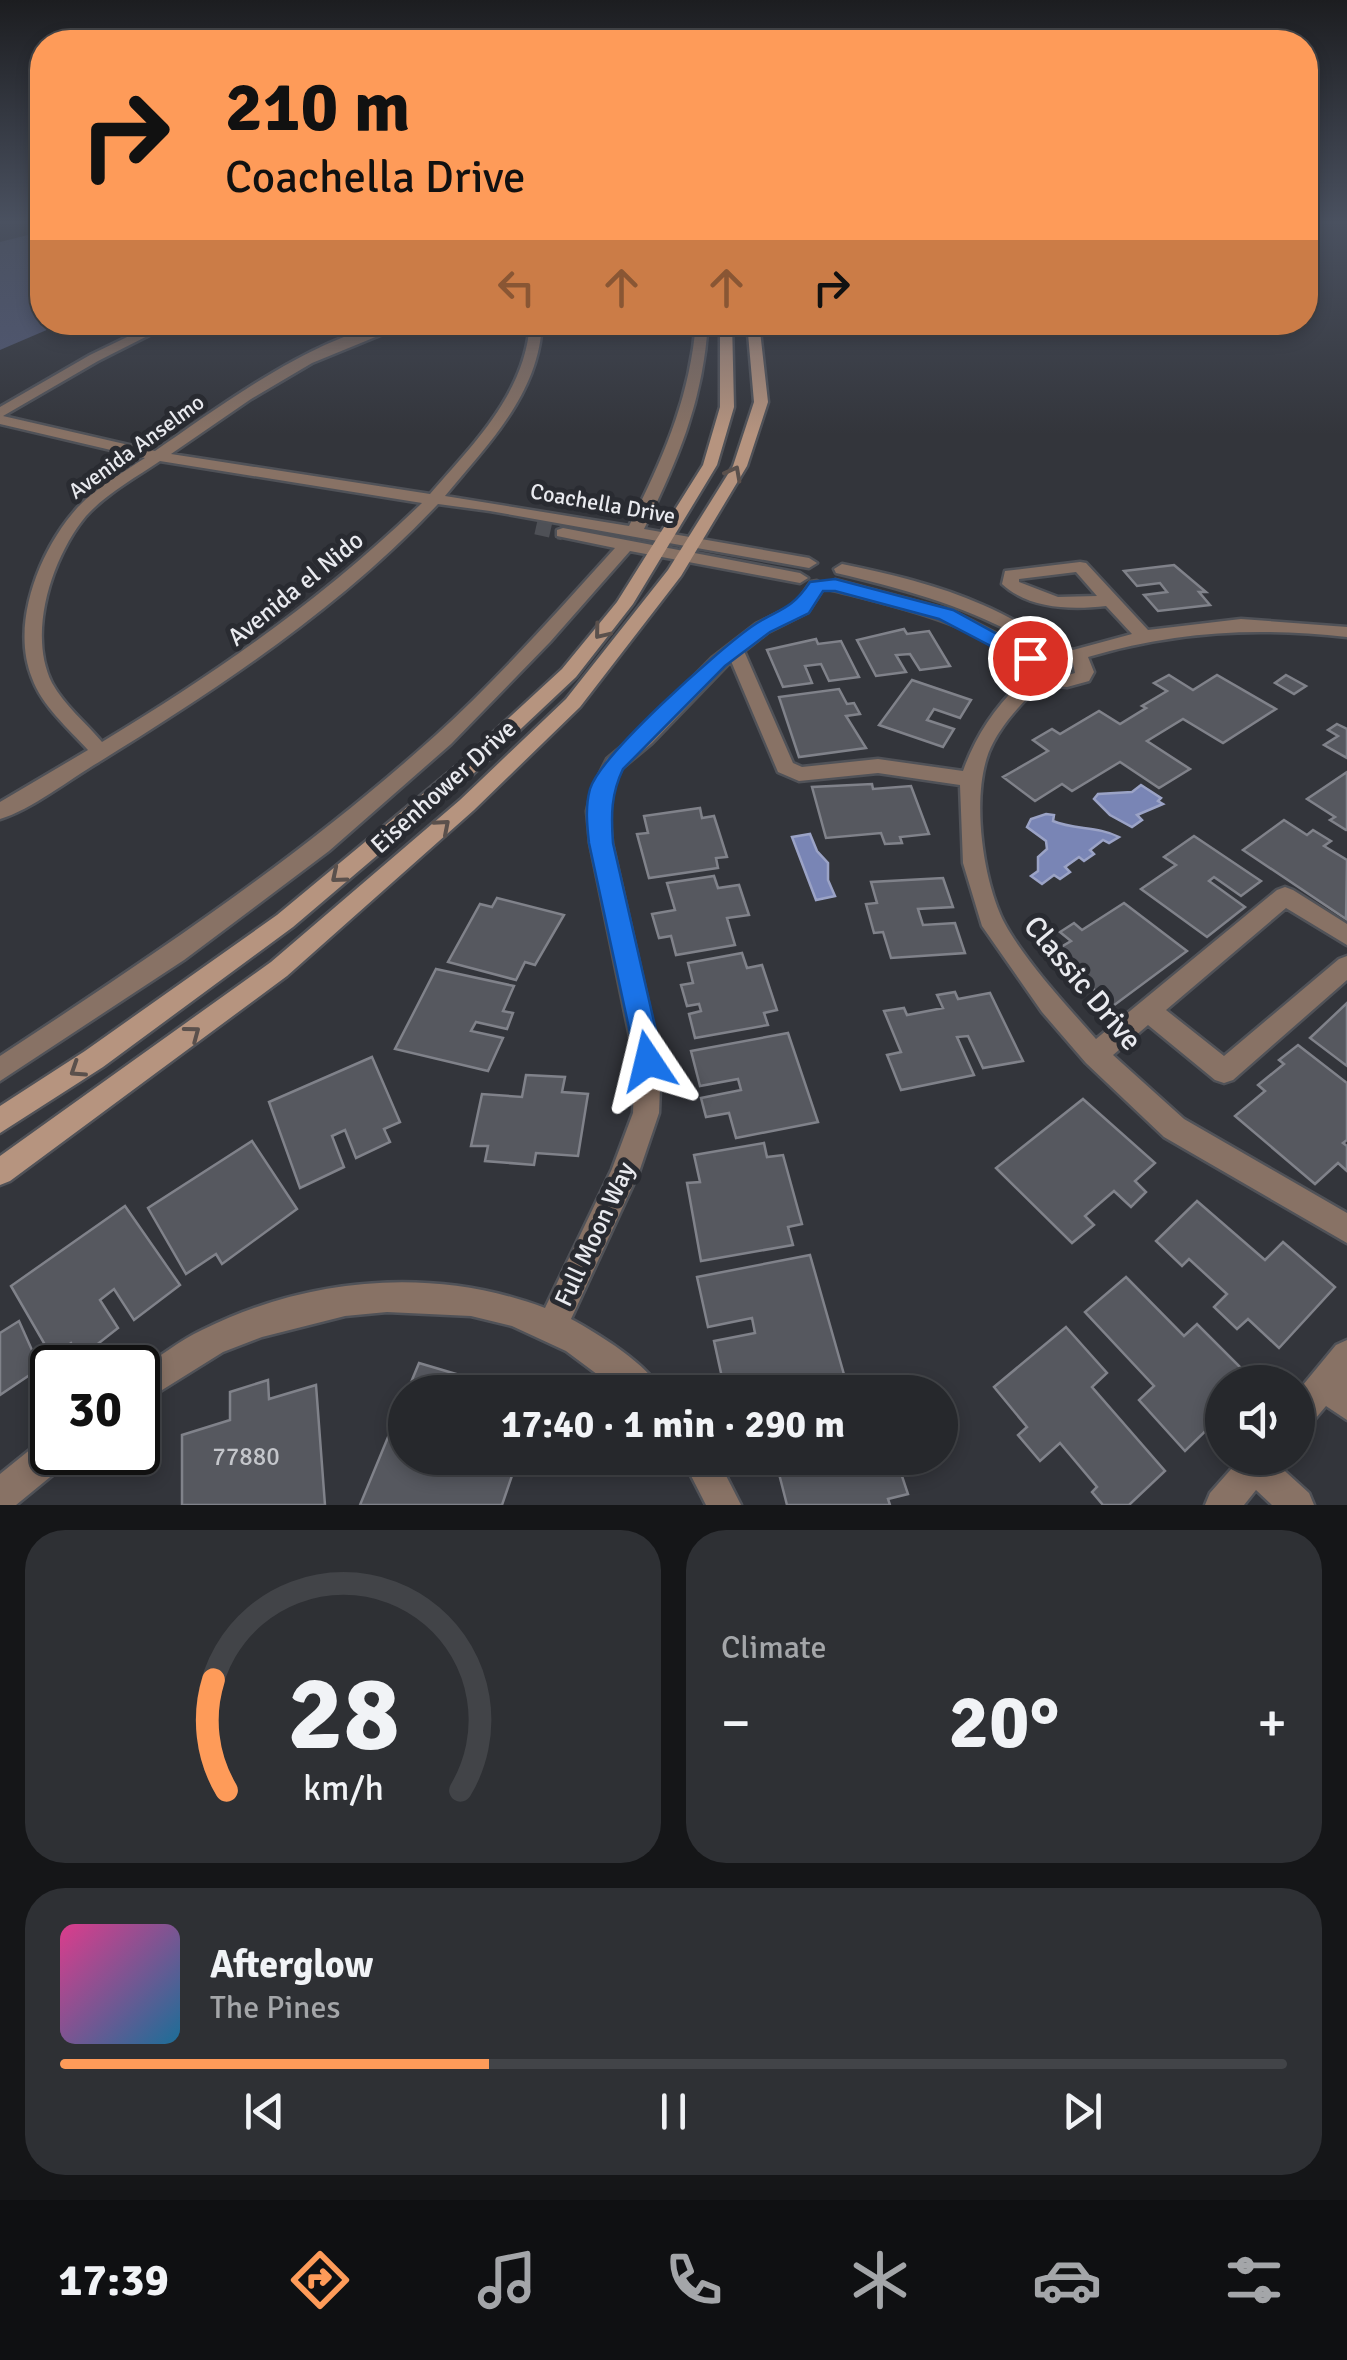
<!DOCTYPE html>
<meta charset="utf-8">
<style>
body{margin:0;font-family:Signika,sans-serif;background:#2e3034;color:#f1f3f6;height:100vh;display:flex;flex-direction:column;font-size:38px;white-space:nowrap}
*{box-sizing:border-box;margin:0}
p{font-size:32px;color:#a4a6a9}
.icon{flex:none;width:55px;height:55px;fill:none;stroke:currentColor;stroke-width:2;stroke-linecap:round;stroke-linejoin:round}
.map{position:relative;height:1505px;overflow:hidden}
.drawer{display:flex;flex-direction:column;gap:25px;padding:25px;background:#151618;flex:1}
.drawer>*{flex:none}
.hud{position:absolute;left:30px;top:30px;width:1288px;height:305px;border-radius:40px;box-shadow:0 5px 15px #0003,0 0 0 2px #424448;background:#fe9b59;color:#111;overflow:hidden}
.tools{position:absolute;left:1205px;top:1365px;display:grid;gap:20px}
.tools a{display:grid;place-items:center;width:110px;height:110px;border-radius:50%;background:#26282c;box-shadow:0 5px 15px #0003,0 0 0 2px #424448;font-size:50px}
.speed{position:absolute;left:30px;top:1345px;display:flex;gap:20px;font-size:50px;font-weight:700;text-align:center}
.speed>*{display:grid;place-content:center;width:130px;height:130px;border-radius:50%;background:#26282c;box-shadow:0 5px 15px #0003,0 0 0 2px #424448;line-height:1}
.speed .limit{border:5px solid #111;border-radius:15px;background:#fff;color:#111}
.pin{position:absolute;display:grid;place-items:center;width:85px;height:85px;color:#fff;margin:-42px;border:5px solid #fff;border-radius:50%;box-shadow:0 2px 10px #0007}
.me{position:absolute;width:110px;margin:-55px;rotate:350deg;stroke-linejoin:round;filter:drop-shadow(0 0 8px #0008)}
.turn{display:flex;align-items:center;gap:35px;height:210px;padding:0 30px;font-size:45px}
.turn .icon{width:130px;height:130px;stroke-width:2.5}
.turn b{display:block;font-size:70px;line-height:85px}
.lanes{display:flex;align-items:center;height:95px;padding:0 30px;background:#0003;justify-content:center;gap:50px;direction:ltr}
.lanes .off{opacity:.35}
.big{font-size:75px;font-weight:700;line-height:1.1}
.drawer .card{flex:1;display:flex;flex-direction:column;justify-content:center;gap:15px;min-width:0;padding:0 35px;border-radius:40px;background:#2e3034}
.drawer .dial{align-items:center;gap:0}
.dial svg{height:260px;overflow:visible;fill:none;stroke:#424448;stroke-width:7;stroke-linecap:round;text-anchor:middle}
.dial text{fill:#f1f3f6;stroke:none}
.song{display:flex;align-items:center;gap:30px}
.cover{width:120px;height:120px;border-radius:15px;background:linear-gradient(135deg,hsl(330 70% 55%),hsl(200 70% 35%))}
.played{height:10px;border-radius:5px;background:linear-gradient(90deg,#fe9b59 35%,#424448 35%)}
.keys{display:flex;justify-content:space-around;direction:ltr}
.heat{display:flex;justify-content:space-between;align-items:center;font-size:55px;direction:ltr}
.drawer .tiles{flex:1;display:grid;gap:25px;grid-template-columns:1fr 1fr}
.card:last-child{grid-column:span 2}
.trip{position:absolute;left:388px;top:1375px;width:570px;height:100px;border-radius:50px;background:#26282c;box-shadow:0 5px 15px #0003,0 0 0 2px #424448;font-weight:700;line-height:100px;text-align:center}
.dock{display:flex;height:160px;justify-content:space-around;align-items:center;background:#0f1012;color:#a4a6a9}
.dock .icon{width:70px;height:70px}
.dock .selected{color:#fe9b59}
.dock b{font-size:45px;color:#f1f3f6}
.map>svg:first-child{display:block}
.green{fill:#525976}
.water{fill:#7985b5;stroke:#9ba3c6;stroke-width:2.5}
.building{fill:#56585f;stroke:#80828a;stroke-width:2.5}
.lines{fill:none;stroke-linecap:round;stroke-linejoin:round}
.street-tunnel{stroke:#4e5056;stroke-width:15;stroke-dasharray:15 8;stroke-linecap:butt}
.street-casing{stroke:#505258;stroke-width:5}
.secondary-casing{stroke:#505258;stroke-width:5}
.street{fill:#887265;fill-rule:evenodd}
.secondary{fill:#b6947f;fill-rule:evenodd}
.oneway{stroke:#5a504c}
.route{fill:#1a73e8;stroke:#114b97;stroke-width:2.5}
.labels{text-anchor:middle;stroke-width:10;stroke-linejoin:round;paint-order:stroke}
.far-street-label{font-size:22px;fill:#e9eaef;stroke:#292b31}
.street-label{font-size:25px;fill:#e9eaef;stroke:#292b31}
.near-number-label{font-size:25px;fill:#c4c6cb}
.near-street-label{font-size:30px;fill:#e9eaef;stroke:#292b31}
</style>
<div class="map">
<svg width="1347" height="1505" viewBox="0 0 1347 1505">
<rect width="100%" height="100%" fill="#33353b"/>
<!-- green -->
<path class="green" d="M 32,224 L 42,224 L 42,322 L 63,323 L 0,350 L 0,242 L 32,234 Z"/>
<!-- water -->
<g class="water">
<path d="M 1141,785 L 1161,798 L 1158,801 L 1163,804 L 1137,815 L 1142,820 L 1132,827 L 1110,815 L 1094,799 L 1098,794 L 1132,792 Z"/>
<path d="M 1046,814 L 1054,815 L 1053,821 C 1074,830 1098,826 1119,837 L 1109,843 L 1103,840 L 1090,850 L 1094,854 L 1084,861 L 1079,857 L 1065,867 L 1070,872 L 1060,879 L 1054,875 L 1042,884 L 1031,876 L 1038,871 L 1038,857 L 1047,849 L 1046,841 L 1027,827 L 1031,819 Z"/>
<path d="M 810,834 L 817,851 L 828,863 L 828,880 L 835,896 L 816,900 L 792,837 Z"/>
</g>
<!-- building -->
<g class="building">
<path d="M 1174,565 L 1206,592 L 1199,592 L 1210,605 L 1158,611 L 1144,595 L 1167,592 L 1160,583 L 1137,586 L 1124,571 Z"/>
<path d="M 904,629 L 907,634 L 929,631 L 950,666 L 920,670 L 910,654 L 896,655 L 906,672 L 876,676 L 857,640 Z"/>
<path d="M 816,639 L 818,644 L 841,641 L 859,677 L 829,681 L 821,664 L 805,666 L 812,683 L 783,687 L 767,650 Z"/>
<path d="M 1169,675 L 1193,690 L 1217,675 L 1276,709 L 1223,743 L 1183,719 L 1147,741 L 1190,769 L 1159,788 L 1120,762 L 1072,791 L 1062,784 L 1035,801 L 1003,777 L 1048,751 L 1033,740 L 1052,729 L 1060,734 L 1099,711 L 1120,724 L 1146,708 L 1142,706 L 1167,691 L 1154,683 Z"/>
<path d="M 1286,675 L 1306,686 L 1294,694 L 1275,683 Z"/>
<path d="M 912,680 L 971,700 L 960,718 L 934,709 L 927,720 L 954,729 L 943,747 L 879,725 Z"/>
<path d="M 839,689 L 847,704 L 854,703 L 860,714 L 846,716 L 866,748 L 799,757 L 779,697 Z"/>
<path d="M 1337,724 L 1347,729 L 1347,758 L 1324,745 L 1338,736 L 1328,730 Z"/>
<path d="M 1347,772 L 1347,830 L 1346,830 L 1330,820 L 1335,817 L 1307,799 Z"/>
<path d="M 872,784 L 873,789 L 911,786 L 929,834 L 900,837 L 902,843 L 885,844 L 881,833 L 826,838 L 812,787 Z"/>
<path d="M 700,808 L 702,818 L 714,816 L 727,857 L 716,858 L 718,868 L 649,878 L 637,834 L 648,833 L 644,816 Z"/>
<path d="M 1284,820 L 1307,835 L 1313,830 L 1331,841 L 1324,846 L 1347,860 L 1346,919 L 1243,850 Z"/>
<path d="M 1194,836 L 1261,881 L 1241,896 L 1214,877 L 1209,881 L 1245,907 L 1207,937 L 1141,889 L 1176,865 L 1164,857 Z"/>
<path d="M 714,876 L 718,888 L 739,885 L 749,915 L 727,918 L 735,945 L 676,955 L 671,936 L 659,938 L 652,914 L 675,910 L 667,883 Z"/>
<path d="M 943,878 L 953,907 L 918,909 L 923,925 L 955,923 L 965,953 L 891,958 L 883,932 L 874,933 L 866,904 L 877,903 L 871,882 Z"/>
<path d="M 497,898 L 564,915 L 535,965 L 525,962 L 516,980 L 448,962 L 480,904 L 492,907 Z"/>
<path d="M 1124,903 L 1187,951 L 1113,1006 L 1051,953 L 1071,941 L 1060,932 L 1074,923 L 1082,930 Z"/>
<path d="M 742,953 L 747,968 L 762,965 L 777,1010 L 764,1013 L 768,1025 L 695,1038 L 689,1014 L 701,1011 L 699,1004 L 687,1006 L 681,985 L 693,983 L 688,963 Z"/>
<path d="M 436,969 L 514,986 L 503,1011 L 513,1013 L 507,1029 L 476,1022 L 471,1031 L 503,1038 L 488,1071 L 395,1049 Z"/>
<path d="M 955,992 L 958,999 L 990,993 L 1023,1061 L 983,1068 L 968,1036 L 957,1037 L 974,1075 L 901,1090 L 887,1055 L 901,1052 L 884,1011 L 904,1008 L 907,1015 L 943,1008 L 937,995 Z"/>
<path d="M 1347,1003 L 1347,1066 L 1310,1038 Z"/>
<path d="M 788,1033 L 818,1122 L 736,1138 L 729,1113 L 706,1117 L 701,1098 L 741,1090 L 738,1079 L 700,1086 L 691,1051 Z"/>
<path d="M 1298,1045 L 1347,1083 L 1347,1140 L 1343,1143 L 1347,1146 L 1347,1171 L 1338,1163 L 1315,1184 L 1235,1116 L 1265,1091 L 1258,1085 L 1284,1064 L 1279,1060 Z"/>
<path d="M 372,1057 L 400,1122 L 384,1129 L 390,1142 L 356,1158 L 345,1130 L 332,1136 L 344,1167 L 300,1188 L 269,1102 Z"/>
<path d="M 526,1075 L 565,1077 L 562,1092 L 588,1094 L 578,1156 L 536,1153 L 534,1165 L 485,1161 L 488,1146 L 471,1146 L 482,1094 L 522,1097 Z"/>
<path d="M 1083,1099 L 1155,1163 L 1135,1181 L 1146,1192 L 1131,1207 L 1114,1191 L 1085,1216 L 1094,1225 L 1072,1243 L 996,1168 Z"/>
<path d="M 252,1141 L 297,1209 L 222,1264 L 216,1254 L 186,1274 L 148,1208 Z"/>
<path d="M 764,1143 L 767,1157 L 783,1155 L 802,1224 L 788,1227 L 793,1245 L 701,1261 L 687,1183 L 700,1182 L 694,1155 Z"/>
<path d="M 1197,1201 L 1265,1260 L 1283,1242 L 1335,1287 L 1279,1348 L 1248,1319 L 1237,1329 L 1214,1307 L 1227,1294 L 1189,1259 L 1182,1266 L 1156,1241 Z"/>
<path d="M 125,1206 L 180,1285 L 134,1320 L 114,1289 L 100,1300 L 118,1328 L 80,1358 L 71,1343 L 52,1357 L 11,1286 Z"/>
<path d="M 810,1255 L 845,1378 L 778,1392 L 744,1392 L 741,1379 L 723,1382 L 714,1341 L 755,1333 L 752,1318 L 708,1327 L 697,1277 Z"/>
<path d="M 1126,1277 L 1184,1336 L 1197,1324 L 1255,1382 L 1222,1382 L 1222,1415 L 1185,1451 L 1139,1400 L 1154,1386 L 1085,1312 Z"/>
<path d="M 19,1321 L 40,1368 L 0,1395 L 0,1333 Z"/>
<path d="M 1066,1327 L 1107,1373 L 1092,1387 L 1165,1471 L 1129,1505 L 1103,1505 L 1092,1492 L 1097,1487 L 1060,1443 L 1040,1461 L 1018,1435 L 1027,1427 L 994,1387 Z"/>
<path d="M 419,1363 L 473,1379 L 509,1391 L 407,1392 Z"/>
<path d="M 268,1380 L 269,1399 L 316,1385 L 325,1505 L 182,1505 L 182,1435 L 230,1420 L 230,1392 Z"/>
<path d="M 405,1396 L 405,1458 L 518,1458 L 502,1505 L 360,1505 Z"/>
<path d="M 799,1458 L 896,1458 L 908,1494 L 888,1499 L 890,1505 L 787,1505 L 777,1466 L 800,1461 Z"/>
</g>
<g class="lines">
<!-- street-tunnel -->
<path class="street-tunnel" d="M 536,527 L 563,533"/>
<defs>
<g id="street">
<path d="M 158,322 L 175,322 L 98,361 L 3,416 L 155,451 C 221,406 331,322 412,322 L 312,363 L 251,399 L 171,454 L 430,494 C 473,444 526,393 530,322 L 542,322 C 540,393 487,445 445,496 L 629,526 C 663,459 690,398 696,322 L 708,322 C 703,402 678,459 644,529 L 809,558 L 817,563 L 809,568 L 490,511 L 438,504 C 339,609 220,687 99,762 C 70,779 31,810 0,819 L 0,802 L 88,750 C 68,728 42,706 32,678 C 10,623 40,549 78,507 C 97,487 122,473 145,458 L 0,424 L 0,407 L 90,355 ZM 160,461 L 422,503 C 325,597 218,672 102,742 C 86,723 64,705 52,683 C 27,633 52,557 86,516 C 107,493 135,478 160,461 Z"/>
<path d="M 563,528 L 800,573 L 808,578 L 800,583 L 630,551 L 550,642 L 451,744 L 329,851 L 184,960 L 0,1081 L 0,1056 C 151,957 301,857 436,735 C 500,677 557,612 615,548 L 557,536 L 557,530 Z"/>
<path d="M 1080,562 L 1086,563 L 1148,630 L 1241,619 L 1347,627 L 1347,637 C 1257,627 1175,631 1088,657 L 1094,672 L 1089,681 L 1067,687 L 1042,684 C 1024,700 1004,722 993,743 C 969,787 982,881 1005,924 C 1026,962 1067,1006 1096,1039 L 1277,890 L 1285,887 L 1293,890 L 1347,924 L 1347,945 L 1286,908 L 1166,1010 L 1224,1056 L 1339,959 L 1347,956 L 1347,980 L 1233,1080 L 1224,1083 L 1215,1080 L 1148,1025 L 1113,1055 L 1184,1119 L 1347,1213 L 1347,1243 L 1164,1137 L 1086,1063 L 1042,1012 L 982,926 L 963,863 L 960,785 L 878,773 L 799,781 L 778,772 L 731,661 L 652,743 L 622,768 L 612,789 L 609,811 L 612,843 L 661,1061 L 659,1113 L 639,1172 L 571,1319 C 597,1333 651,1366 661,1392 L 621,1392 L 566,1351 L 512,1326 L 471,1316 L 387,1312 L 345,1316 L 262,1337 L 223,1352 L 138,1405 L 138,1371 C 159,1357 179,1341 202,1330 C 308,1277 434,1266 545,1308 L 612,1169 L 633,1113 L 635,1061 L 590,843 L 587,811 L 592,789 L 607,759 L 638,733 L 712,658 L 756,624 L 796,604 L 811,582 L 817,581 L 825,586 L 808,612 L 768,632 L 744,651 L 793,763 L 802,767 L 878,759 L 963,771 C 976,734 999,701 1029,675 C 990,625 891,605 829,589 L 827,585 L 835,580 L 952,611 L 1028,650 L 1038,647 C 974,608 908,590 836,573 L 834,569 L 842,564 C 890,574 938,585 983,605 C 1014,618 1042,638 1073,650 L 1132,634 L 1106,606 C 1070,610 1029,609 1002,584 L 1005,571 ZM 1076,572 L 1097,596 L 1058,597 L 1019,582 L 1019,579 ZM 1052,655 L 1073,663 L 1075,673 C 1060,678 1048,675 1038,662 L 1040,658 Z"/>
<path d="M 1347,1340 L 1347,1420 L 1326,1406 L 1309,1426 L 1298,1431 L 1298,1391 L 1336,1345 Z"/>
<path d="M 52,1436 L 52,1452 L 70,1452 L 66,1464 L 16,1505 L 0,1505 L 0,1474 L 42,1440 Z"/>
<path d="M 682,1458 L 717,1458 L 741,1505 L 706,1505 Z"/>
<path d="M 1241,1458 L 1278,1458 L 1276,1463 L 1309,1493 L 1314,1505 L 1272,1505 L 1256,1490 L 1244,1505 L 1205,1505 L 1210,1493 Z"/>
</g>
<g id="secondary">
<path d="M 720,322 L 732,322 L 734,407 L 717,465 L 633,604 L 576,677 L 473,774 L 293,927 L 103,1067 L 0,1133 L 0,1106 L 85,1051 L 277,915 L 459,764 L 562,669 L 617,602 L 703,465 L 720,407 Z"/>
<path d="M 747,322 L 759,322 L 768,402 L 747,466 L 681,576 L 580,707 L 474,810 L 287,976 L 10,1181 L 0,1185 L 0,1156 L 271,962 L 460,800 L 566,699 L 668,570 L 733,466 L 754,402 Z"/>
</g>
</defs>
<!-- street casing -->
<use href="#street" class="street-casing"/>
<!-- secondary casing -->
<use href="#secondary" class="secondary-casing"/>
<!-- street -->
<use href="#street" class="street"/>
<!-- secondary -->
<use href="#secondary" class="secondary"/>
</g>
<!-- one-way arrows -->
<defs><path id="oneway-chevron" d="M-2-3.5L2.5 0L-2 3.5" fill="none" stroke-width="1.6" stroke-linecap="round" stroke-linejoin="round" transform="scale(2.5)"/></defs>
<g class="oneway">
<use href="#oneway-chevron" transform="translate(734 473) rotate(-62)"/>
<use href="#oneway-chevron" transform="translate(601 632) rotate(129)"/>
<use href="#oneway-chevron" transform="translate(443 826) rotate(-41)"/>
<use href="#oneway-chevron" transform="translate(338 876) rotate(140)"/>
<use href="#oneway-chevron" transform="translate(193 1033) rotate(-37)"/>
<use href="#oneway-chevron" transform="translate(77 1070) rotate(147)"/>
</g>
<!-- sky -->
<linearGradient id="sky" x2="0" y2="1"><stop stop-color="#1c1d20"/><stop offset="0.51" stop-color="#4a5160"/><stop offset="1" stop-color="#4a5160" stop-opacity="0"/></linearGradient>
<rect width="1347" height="435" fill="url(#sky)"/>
<!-- route -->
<path class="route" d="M 835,579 L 953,610 L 1041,658 L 1030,665 L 1023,663 L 939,619 L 835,591 L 823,591 L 809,613 L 770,632 L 725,666 L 623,769 C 611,794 611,815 613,843 L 663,1061 L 658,1070 L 648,1073 L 638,1070 L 589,843 C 587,825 585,807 590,789 C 601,754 716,652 751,627 C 778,608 789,613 810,582 Z"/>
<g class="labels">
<!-- far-street labels -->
<g class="far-street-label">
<text transform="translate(136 446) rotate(-36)" y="8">Avenida Anselmo</text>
<text transform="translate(603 503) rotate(10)" y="8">Coachella Drive</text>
</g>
<!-- street labels -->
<g class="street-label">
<text transform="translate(295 588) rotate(-39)" y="9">Avenida el Nido</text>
<text transform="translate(443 786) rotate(-42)" y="9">Eisenhower Drive</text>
<text transform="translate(594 1234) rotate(-65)" y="9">Full Moon Way</text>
</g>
<!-- near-number labels -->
<g class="near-number-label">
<text x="246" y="1465">77880</text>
</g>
<!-- near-street labels -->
<g class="near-street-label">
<text transform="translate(1083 983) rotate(50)" y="10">Classic Drive</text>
</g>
</g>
</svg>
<div class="tools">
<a><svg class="icon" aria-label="sound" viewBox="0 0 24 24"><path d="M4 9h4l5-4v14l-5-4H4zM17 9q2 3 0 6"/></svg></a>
</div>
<div class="speed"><div class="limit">30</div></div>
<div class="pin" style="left:1030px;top:658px;background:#d93025"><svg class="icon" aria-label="arrive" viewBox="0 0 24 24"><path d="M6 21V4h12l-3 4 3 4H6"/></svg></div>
<svg class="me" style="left:648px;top:1061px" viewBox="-20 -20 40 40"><path d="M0-17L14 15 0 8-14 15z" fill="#1a73e8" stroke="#fff" stroke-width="4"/></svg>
<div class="trip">17:40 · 1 min · 290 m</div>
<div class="hud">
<div class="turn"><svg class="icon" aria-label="right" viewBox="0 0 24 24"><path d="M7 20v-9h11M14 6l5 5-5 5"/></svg><div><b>210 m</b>Coachella Drive</div></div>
<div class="lanes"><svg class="icon off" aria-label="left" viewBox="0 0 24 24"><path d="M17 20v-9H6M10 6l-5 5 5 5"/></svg><svg class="icon off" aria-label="ahead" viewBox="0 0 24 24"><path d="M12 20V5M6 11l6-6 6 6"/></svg><svg class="icon off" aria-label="ahead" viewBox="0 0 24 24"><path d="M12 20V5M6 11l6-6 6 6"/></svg><svg class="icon" aria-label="right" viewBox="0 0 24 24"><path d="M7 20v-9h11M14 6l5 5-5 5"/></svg></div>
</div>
</div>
<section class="drawer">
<div class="tiles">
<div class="card dial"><svg viewBox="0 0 100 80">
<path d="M14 69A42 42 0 1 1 86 69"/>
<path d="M14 69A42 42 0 0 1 10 35" stroke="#fe9b59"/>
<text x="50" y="56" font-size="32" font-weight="700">28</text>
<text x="50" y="72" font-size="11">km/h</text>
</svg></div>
<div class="card"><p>Climate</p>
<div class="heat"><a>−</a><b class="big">20°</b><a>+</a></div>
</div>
<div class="card">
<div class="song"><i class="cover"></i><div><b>Afterglow</b><p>The Pines</p></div></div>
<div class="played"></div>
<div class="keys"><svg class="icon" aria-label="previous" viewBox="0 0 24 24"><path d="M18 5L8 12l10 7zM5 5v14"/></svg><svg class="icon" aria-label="pause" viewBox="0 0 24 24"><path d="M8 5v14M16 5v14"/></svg><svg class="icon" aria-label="next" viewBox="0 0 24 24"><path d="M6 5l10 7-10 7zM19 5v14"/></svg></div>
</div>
</div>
</section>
<nav class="dock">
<b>17:39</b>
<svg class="icon selected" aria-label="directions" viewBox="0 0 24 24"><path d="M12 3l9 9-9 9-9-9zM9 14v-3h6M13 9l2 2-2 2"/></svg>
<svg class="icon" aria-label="music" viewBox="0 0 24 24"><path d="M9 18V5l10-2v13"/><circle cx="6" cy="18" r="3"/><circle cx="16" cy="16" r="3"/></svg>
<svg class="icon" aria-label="phone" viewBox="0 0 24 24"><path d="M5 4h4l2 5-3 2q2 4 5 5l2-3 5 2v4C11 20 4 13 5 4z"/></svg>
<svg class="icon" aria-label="climate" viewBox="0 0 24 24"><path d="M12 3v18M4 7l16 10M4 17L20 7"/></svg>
<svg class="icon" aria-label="car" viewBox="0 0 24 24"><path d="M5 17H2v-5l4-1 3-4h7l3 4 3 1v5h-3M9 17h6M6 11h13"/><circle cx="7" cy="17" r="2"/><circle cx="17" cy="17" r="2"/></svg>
<svg class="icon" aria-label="filters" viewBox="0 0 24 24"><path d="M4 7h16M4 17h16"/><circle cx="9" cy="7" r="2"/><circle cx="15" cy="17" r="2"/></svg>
</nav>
